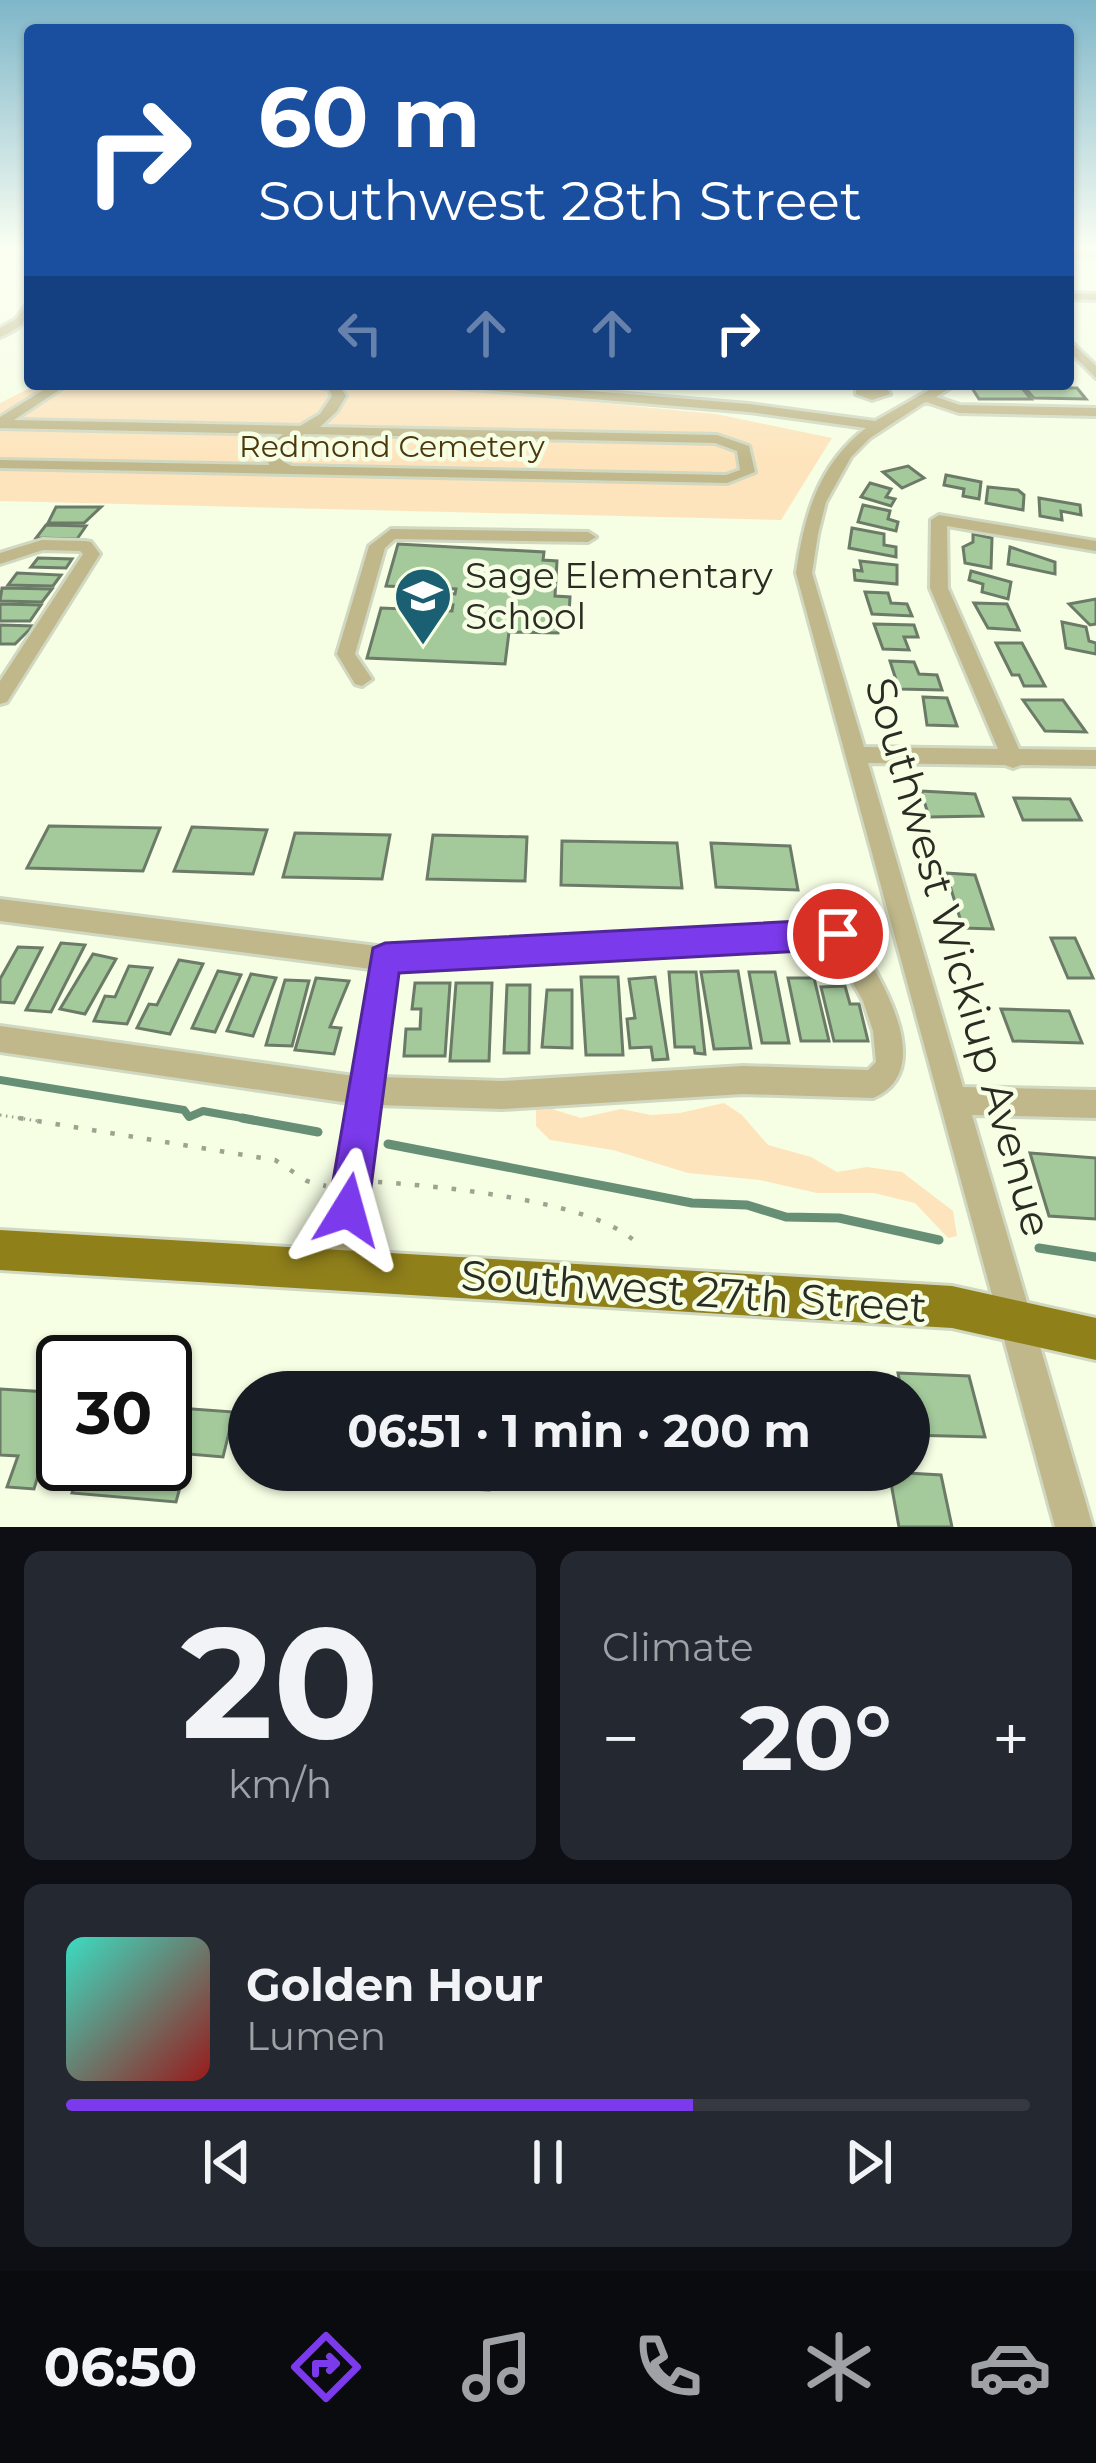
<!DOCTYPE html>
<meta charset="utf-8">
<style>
body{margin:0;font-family:Montserrat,sans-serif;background:#242831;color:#f1f3f6;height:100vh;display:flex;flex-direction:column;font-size:45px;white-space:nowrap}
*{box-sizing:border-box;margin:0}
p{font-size:39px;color:#9ea1a6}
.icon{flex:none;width:66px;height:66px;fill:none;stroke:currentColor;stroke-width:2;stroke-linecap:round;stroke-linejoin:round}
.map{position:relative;height:1527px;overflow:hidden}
.drawer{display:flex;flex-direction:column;gap:24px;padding:24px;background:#0d0f14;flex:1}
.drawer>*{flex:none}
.guide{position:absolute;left:24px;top:24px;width:1050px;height:366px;border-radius:12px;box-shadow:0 3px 9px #0004;background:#1a4fa0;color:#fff;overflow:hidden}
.speed{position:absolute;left:36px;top:1335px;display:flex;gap:24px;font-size:60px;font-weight:700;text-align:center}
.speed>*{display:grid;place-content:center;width:156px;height:156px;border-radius:50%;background:#171b24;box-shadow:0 3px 9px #0004;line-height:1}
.speed .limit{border:6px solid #111;border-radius:18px;background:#fff;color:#111}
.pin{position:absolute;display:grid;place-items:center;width:102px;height:102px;color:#fff;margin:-51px;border:6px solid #fff;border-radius:50%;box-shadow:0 3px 12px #0007}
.me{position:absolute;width:132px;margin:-66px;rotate:8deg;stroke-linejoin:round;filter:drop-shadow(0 0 9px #0008)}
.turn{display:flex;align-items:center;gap:42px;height:252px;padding:0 36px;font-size:54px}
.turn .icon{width:156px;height:156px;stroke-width:2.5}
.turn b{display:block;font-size:84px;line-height:102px}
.lanes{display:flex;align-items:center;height:114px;padding:0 36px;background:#0003;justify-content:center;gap:60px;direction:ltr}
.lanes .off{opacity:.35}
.big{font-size:90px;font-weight:700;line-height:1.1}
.drawer .widget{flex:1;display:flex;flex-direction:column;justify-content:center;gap:18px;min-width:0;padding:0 42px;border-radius:18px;background:#242831}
.drawer .dial{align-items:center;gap:0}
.dial b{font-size:156px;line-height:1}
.song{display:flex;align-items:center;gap:36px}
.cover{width:144px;height:144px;border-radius:18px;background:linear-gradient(135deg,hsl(170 70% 55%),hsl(0 70% 35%))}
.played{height:12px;border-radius:6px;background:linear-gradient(90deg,#7c3aed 65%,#363941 65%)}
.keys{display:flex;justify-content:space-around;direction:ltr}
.heat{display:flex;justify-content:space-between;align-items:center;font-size:66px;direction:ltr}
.drawer .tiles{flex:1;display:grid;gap:24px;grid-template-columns:1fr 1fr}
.widget:last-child{grid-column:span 2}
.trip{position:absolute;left:228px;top:1371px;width:702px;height:120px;border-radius:60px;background:#171b24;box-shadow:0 3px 9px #0004;font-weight:700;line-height:120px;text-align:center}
.tab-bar{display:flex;height:192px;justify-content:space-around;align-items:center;background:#090b0e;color:#9ea1a6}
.tab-bar .icon{width:84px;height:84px}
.tab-bar .on{color:#7c3aed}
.tab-bar b{font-size:54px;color:#f1f3f6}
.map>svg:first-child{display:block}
.green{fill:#fde4bc}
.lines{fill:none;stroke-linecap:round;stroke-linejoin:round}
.stream-far1{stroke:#668f76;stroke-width:8}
.stream{stroke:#668f76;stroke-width:9}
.building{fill:#a4ca9c;stroke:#6b7b68;stroke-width:3}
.minor-casing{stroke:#d1d8c1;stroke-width:6}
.major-casing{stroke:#d1d8c1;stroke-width:6}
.path-far1{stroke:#9da390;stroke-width:3;stroke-dasharray:1.5 4.5;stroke-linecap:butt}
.path{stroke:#9da390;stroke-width:4.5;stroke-dasharray:4.5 14;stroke-linecap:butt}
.minor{fill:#c0b88b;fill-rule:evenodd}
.major{fill:#8f801a;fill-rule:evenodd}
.route{fill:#7c3aed;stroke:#51269a;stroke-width:3}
.labels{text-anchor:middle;stroke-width:9;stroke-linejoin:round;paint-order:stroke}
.far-park-label{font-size:30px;fill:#4d380e;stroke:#f6fee4}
.poi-label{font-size:36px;fill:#2a2c23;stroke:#f6fee4;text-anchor:start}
.near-street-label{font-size:42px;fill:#2a2c23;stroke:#f6fee4}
</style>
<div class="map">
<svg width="1096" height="1527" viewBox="0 0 1096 1527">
<rect width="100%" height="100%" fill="#f6fee4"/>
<!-- green -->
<g class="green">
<path d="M 38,384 L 403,384 L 716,414 L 832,438 L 781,520 L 0,501 L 0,403 Z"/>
<path d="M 724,1103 L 742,1115 L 768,1145 L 811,1157 L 837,1172 L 867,1167 L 902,1172 L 953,1211 L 957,1236 L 948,1238 L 915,1203 L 874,1193 L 817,1193 L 760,1180 L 688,1173 L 613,1150 L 550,1140 L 536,1126 L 536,1110 L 552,1109 L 581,1118 L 621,1109 L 651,1115 L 680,1113 Z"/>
</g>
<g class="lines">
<!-- stream-far1 -->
<path class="stream-far1" d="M 0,1080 L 184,1110 L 189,1117 L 203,1111 L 259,1121"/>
<!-- stream -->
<g class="stream">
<path d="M 242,1118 L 318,1132"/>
<path d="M 388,1144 L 692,1203 L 747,1205 L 786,1217 L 839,1218 L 939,1240"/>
<path d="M 1039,1248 L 1096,1257"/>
</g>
</g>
<!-- building -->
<g class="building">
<path d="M 972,388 L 1022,388 L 1031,399 L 979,399 Z"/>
<path d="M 1025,388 L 1077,388 L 1086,399 L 1034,398 Z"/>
<path d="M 908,466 L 924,478 L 902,488 L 883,472 Z"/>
<path d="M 946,475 L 981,482 L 979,499 L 963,496 L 964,489 L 944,485 Z"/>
<path d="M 870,483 L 891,489 L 886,497 L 895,499 L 891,506 L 861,497 Z"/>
<path d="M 988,487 L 1018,490 L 1024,495 L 1023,510 L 986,503 Z"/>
<path d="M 1039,498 L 1080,505 L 1081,515 L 1061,511 L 1062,520 L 1040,516 Z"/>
<path d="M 863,505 L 890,511 L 888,519 L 898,522 L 896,531 L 858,522 Z"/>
<path d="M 56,507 L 101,507 L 84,523 L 48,523 Z"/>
<path d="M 46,525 L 86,526 L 77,539 L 36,538 Z"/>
<path d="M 852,528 L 884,534 L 884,545 L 896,547 L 896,557 L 849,548 Z"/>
<path d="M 973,534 L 992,538 L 991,568 L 965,563 L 963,547 L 973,542 Z"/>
<path d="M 398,544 L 544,552 L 543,560 L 557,561 L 555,596 L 570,597 L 569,615 L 559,615 L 558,633 L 509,632 L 505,664 L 367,658 L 381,608 L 452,611 L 453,605 L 438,604 L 441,593 L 455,594 L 456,589 L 386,586 Z"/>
<path d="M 1010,547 L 1055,562 L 1055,574 L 1008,564 Z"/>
<path d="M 38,558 L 72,559 L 66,568 L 31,567 Z"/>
<path d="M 860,561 L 897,565 L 897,584 L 855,580 L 854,570 L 862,571 Z"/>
<path d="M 971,571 L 1011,582 L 1008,599 L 982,592 L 983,584 L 969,580 Z"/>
<path d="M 17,573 L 61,575 L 53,586 L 8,585 Z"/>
<path d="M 2,588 L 52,589 L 42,602 L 0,601 Z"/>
<path d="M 865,592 L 888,593 L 891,603 L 907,604 L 912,616 L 872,614 Z"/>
<path d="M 1096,599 L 1096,624 L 1090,625 L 1069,604 Z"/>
<path d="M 974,603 L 1007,604 L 1019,630 L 988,628 Z"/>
<path d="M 0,604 L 41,605 L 30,621 L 0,621 Z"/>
<path d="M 1062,622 L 1086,627 L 1089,641 L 1096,643 L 1096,654 L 1066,648 Z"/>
<path d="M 874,624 L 914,625 L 918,637 L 904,637 L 909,650 L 883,649 Z"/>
<path d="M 0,625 L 33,626 L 15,644 L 0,644 Z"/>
<path d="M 996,643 L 1022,643 L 1045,686 L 1024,686 L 1019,675 L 1012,675 Z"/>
<path d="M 890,661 L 914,662 L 919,674 L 937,675 L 942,690 L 899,689 Z"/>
<path d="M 923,697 L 947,698 L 957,726 L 927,725 Z"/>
<path d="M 1023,700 L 1063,700 L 1086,732 L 1045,731 Z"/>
<path d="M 921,791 L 975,794 L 983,816 L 929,817 Z"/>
<path d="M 1014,798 L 1070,799 L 1081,820 L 1023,820 Z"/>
<path d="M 49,826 L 160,828 L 143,871 L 27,868 Z"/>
<path d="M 192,827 L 267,830 L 253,874 L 174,871 Z"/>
<path d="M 295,833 L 390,835 L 382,879 L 283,877 Z"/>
<path d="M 433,835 L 527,837 L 525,881 L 427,879 Z"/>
<path d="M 562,841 L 677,843 L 682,888 L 561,885 Z"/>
<path d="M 711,843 L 790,846 L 798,890 L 716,887 Z"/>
<path d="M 946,873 L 975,875 L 993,929 L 963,928 Z"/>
<path d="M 1051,938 L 1075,938 L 1093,978 L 1068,978 Z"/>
<path d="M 61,943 L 85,945 L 51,1012 L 26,1010 Z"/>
<path d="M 18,947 L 42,948 L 14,1003 L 0,1002 L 0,979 Z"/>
<path d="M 93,954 L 116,959 L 85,1014 L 60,1009 Z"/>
<path d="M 179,960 L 203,964 L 170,1034 L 137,1028 L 149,1004 L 157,1005 Z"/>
<path d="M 129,966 L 152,968 L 127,1024 L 94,1021 L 105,996 L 115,997 Z"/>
<path d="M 218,971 L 241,975 L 215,1032 L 192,1028 Z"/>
<path d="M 738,971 L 751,1048 L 714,1049 L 701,972 Z"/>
<path d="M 669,972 L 696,972 L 705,1054 L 695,1053 L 694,1047 L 675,1047 Z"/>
<path d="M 749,972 L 775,972 L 789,1043 L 762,1043 Z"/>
<path d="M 251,974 L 276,978 L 253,1036 L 227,1031 Z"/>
<path d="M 581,977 L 618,977 L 623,1055 L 586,1055 Z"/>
<path d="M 655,977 L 668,1059 L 653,1060 L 651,1047 L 630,1048 L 627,1019 L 635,1018 L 629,979 Z"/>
<path d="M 316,978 L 349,981 L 330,1027 L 341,1028 L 334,1054 L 295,1050 Z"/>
<path d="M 788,978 L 814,978 L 829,1041 L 801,1041 Z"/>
<path d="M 285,980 L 309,981 L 292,1046 L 266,1045 Z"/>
<path d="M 415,983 L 450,983 L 445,1056 L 404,1056 L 406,1029 L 420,1029 L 421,1009 L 412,1009 Z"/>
<path d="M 456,983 L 492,983 L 489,1061 L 450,1061 Z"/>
<path d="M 507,985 L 530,985 L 529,1053 L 504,1053 Z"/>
<path d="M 845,986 L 850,1004 L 859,1004 L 868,1041 L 834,1041 L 821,987 Z"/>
<path d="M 547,990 L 572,990 L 572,1048 L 542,1047 Z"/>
<path d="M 1001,1009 L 1069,1011 L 1082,1043 L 1013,1041 Z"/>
<path d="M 1030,1153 L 1096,1158 L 1096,1219 L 1049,1216 Z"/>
<path d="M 898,1373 L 969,1376 L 985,1437 L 909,1435 L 909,1392 L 874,1392 L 872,1383 L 900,1383 Z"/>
<path d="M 570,1382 L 611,1385 L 611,1392 L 569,1392 Z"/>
<path d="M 676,1382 L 738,1383 L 739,1392 L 677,1392 Z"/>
<path d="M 0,1389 L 63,1393 L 34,1489 L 7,1487 L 18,1456 L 0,1455 Z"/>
<path d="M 165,1407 L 234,1412 L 223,1457 L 189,1454 L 176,1502 L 72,1493 L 82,1464 L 165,1464 Z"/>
<path d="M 428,1470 L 490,1470 L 489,1490 L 426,1487 Z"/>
<path d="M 565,1470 L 619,1470 L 619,1487 L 589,1484 L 589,1472 Z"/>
<path d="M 683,1470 L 749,1470 L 750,1477 L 684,1477 Z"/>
<path d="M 889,1472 L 941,1475 L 952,1527 L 899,1527 Z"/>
</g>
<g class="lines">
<defs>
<g id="minor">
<rect x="1068" y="250" width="28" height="6"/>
<path d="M 1068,293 L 1096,294 L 1096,300 L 1068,299 Z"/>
<path d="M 30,300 C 30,321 19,329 0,337 L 0,328 L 16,319 Z"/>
<path d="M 1068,339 L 1096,366 L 1096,378 L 1068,350 Z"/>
<path d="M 53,384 L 68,384 L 14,420 L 300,426 L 320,414 L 332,396 L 329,389 L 306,384 L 338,384 L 346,396 L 337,411 L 320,427 L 717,435 L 749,446 L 755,472 L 727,483 L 0,468 L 0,460 L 269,465 L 266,449 L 283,434 L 0,428 L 0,417 ZM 304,434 L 715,443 L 737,451 L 740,470 L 726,475 L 292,466 L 282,461 L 280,450 Z"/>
<path d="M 453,384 L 506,384 L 749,404 L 875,421 L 940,384 L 956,384 L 936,397 L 960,405 L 1096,408 L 1096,416 L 959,413 L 926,402 L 922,404 L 870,438 L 851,457 L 826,502 L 818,534 L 812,573 L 864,747 L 998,749 L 930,588 L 931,520 L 939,515 L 1096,541 L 1096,551 L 947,526 L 948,588 L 1019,749 L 1096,750 L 1096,766 L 1021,765 L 1013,768 L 1005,765 L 868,763 L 963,1087 L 1096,1090 L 1096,1118 L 972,1115 L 1093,1527 L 1055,1527 L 796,573 C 804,516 818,465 866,428 L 749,412 L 459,388 Z"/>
<path d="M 865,384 L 886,386 L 890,394 L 872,400 L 856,394 L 856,388 Z"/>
<path d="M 391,529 L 588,532 L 596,537 L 588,542 L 395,539 L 385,548 L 355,654 L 372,679 L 362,686 L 355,684 L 337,654 L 369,546 Z"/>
<path d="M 42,540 L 85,541 L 91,542 L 100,554 L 7,702 L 0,704 L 0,681 L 83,554 L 80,551 L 43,550 L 0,564 L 0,553 Z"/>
<path d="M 0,899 L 385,947 L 838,923 L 847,926 C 874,965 942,1069 873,1098 L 743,1094 L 502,1109 L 377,1105 L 355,1268 L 350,1279 L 339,1284 L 328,1279 L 323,1268 L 349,1103 L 0,1052 L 0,1026 L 354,1076 L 371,969 L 0,921 ZM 832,946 L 863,1001 L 873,1031 L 876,1062 L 868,1070 L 743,1066 L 502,1081 L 381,1077 L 396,970 Z"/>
</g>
<path id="major" d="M 0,1230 L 952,1286 L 1096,1318 L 1096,1360 L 952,1328 L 0,1270 Z"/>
</defs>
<!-- minor casing -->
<use href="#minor" class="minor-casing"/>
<!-- major casing -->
<use href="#major" class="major-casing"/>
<!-- path-far1 -->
<path class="path-far1" d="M 0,1115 L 38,1121"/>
<!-- path -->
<g class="path">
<path d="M 19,1118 L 275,1160 L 307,1181 L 326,1186"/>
<path d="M 378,1182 C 438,1186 603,1201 639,1246"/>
</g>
<!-- minor -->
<use href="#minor" class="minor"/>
<!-- major -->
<use href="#major" class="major"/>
</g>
<!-- sky -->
<linearGradient id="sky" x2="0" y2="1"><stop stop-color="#7eb6c9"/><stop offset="0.54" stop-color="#fbfff3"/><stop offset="1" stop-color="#fbfff3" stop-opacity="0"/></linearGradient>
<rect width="1096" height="461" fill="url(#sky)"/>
<!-- route -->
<path class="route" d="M 838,919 L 849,924 L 854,934 L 849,945 L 838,949 L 399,973 L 368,1210 L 362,1224 L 348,1230 L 334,1224 L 328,1210 L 373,948 L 385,943 Z"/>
<!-- icons -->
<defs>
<symbol id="school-pin" viewBox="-11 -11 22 30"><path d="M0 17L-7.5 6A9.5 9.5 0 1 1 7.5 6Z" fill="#1b6072" stroke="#f6fee4"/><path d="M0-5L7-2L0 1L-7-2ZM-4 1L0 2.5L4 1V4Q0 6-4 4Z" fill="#fff"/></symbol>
</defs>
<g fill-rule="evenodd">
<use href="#school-pin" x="390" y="563" width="66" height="90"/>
</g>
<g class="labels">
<!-- far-park labels -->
<g class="far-park-label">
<text x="392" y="457">Redmond Cemetery</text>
</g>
<!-- poi labels -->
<g class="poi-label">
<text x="465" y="588">Sage Elementary<tspan x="465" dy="41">School</tspan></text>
</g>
<!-- near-street labels -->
<g class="near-street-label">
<text transform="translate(959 957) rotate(74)" y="15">Southwest Wickiup Avenue</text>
<text transform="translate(694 1291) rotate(4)" y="15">Southwest 27th Street</text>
</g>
</g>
</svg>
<div class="speed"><div class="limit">30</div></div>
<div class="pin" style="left:838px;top:934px;background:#d93025"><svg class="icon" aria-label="arrive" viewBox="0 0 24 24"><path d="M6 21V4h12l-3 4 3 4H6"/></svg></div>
<svg class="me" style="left:348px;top:1210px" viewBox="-20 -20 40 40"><path d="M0-17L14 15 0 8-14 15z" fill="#7c3aed" stroke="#fff" stroke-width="4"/></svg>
<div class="trip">06:51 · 1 min · 200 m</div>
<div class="guide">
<div class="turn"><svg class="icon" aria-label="right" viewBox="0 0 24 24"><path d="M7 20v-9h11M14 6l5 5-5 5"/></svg><div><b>60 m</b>Southwest 28th Street</div></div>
<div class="lanes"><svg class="icon off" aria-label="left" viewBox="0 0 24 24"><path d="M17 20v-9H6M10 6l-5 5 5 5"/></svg><svg class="icon off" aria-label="ahead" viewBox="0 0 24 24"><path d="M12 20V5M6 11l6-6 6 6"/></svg><svg class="icon off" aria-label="ahead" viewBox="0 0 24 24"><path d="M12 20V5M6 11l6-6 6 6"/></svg><svg class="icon" aria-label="right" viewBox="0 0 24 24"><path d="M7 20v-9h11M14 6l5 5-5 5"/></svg></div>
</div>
</div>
<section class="drawer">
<div class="tiles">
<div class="widget dial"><b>20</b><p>km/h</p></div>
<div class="widget"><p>Climate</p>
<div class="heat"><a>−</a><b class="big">20°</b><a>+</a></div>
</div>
<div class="widget">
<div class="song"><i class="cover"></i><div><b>Golden Hour</b><p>Lumen</p></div></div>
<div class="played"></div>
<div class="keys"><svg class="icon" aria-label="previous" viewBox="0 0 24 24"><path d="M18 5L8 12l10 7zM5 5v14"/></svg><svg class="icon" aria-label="pause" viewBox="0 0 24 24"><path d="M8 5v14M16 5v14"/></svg><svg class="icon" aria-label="next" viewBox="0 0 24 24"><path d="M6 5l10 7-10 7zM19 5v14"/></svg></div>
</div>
</div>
</section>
<nav class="tab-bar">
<b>06:50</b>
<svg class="icon on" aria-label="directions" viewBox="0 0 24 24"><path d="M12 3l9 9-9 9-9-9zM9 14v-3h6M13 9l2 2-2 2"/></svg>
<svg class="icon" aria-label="music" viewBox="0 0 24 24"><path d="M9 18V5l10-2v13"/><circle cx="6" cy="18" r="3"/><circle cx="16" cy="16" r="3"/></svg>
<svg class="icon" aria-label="phone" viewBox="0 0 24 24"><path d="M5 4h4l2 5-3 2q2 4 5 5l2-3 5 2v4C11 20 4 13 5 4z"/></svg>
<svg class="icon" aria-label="climate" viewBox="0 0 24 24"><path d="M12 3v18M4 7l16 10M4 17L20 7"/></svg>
<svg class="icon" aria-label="car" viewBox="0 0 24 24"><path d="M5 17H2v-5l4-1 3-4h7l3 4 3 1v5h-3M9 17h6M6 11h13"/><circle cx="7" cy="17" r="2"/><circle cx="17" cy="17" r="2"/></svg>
</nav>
